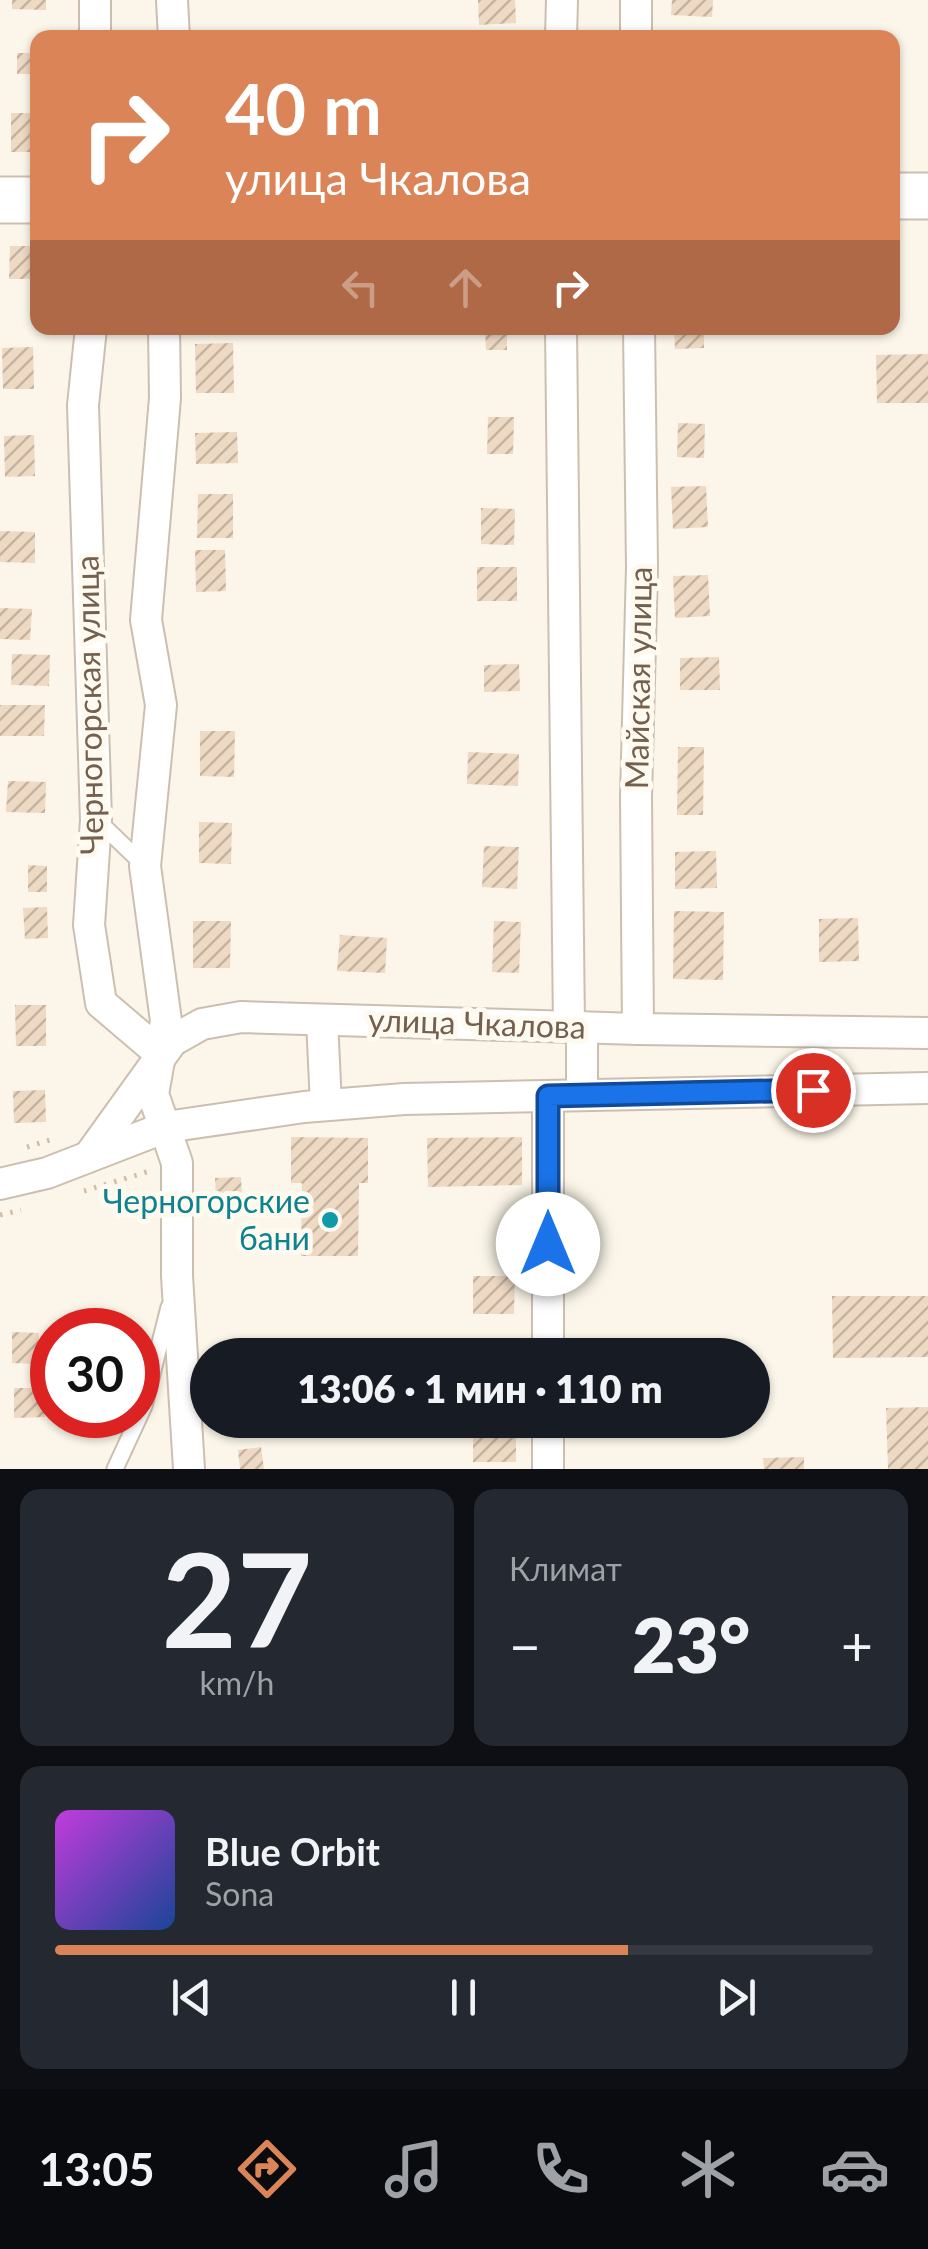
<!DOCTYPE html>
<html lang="ru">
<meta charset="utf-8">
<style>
body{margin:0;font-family:Lato,sans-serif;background:#242831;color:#f1f3f6;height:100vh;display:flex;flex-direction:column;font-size:38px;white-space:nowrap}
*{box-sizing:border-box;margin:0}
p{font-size:32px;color:#9ea1a6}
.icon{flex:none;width:55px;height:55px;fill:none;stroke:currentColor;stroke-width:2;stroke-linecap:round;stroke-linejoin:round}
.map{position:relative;height:1469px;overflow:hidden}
.details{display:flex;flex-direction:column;gap:20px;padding:20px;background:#0d0f14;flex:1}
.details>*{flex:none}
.banner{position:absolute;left:30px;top:30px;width:870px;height:305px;border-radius:20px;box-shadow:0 2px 8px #0004;background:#db8458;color:#fff;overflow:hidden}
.speed{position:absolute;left:30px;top:1308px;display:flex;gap:20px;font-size:50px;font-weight:700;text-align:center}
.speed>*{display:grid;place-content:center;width:130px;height:130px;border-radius:50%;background:#171b24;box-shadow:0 2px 8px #0004;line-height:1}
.speed .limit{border:15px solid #d22;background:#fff;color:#111}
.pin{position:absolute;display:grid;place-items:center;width:85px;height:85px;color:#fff;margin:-42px;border:5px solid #fff;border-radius:50%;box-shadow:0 2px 10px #0007}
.me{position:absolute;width:110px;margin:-55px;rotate:0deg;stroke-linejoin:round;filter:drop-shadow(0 0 8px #0008)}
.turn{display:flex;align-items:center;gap:35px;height:210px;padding:0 30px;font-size:45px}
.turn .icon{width:130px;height:130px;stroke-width:2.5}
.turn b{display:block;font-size:70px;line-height:85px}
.lanes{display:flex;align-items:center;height:95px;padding:0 30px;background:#0003;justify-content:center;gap:50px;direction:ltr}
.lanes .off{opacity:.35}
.big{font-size:75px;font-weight:800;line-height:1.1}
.details .widget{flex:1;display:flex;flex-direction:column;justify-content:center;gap:15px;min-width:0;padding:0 35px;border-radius:20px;background:#242831}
.details .dial{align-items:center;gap:0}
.dial b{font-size:130px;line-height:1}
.song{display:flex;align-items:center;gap:30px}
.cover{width:120px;height:120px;border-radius:15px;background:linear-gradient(135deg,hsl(290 70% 55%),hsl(220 70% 35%))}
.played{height:10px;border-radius:5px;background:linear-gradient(90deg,#db8458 70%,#363941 70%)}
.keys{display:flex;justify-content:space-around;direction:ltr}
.heat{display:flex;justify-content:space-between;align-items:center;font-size:55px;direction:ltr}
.details .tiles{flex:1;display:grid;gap:20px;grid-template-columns:1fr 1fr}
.widget:last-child{grid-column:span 2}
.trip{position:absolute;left:190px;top:1338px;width:580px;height:100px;border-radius:50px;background:#171b24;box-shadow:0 2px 8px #0004;font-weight:800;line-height:100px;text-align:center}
.menu{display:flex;height:160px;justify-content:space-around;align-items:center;background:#090b0e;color:#9ea1a6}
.menu .icon{width:70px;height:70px}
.menu .active{color:#db8458}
.menu b{font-size:45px;color:#f1f3f6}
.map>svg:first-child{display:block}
.building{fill:url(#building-hatch)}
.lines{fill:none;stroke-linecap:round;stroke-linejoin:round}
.lane-casing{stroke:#ccbfb0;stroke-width:19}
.street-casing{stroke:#ccbfb0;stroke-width:34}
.secondary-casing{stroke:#cfc0ad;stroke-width:49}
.path{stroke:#d4bda5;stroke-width:5;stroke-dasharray:2.5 8;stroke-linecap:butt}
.lane{stroke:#fff;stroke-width:15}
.street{stroke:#fff;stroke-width:30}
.secondary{stroke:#fff;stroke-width:45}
.route-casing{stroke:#114b97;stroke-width:25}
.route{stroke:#1a73e8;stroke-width:18}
.culture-dot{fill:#0f9aa8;stroke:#fefaef;stroke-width:4}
.labels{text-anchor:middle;stroke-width:10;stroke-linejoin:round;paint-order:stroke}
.street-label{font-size:32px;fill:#74604e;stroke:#fefaef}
.culture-label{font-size:32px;fill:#0d838f;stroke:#fefaef;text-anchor:end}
</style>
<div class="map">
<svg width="928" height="1469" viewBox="0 0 928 1469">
<defs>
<pattern id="building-hatch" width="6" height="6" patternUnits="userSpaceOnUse" patternTransform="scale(2.5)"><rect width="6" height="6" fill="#eed9c3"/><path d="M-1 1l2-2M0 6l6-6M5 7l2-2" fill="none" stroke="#c5b3a1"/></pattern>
</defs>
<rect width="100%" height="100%" fill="#fbf6e9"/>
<!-- building -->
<g class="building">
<path d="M 12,0 L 46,0 L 46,10 L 12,9 Z"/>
<path d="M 478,0 L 515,0 L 516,23 L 479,25 Z"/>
<path d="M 672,0 L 713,0 L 712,17 L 671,15 Z"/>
<rect x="17" y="53" width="21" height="21"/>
<rect x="11" y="113" width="27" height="39"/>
<path d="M 10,246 L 38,246 L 38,279 L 9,279 Z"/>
<path d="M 485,328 L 507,328 L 507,350 L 486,350 Z"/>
<path d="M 674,328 L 704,328 L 704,348 L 675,349 Z"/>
<path d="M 233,343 L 234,393 L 196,393 L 195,344 Z"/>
<path d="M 33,347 L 34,389 L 3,389 L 2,348 Z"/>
<path d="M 928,354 L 928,403 L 877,403 L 876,355 Z"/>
<path d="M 488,417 L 514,417 L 513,454 L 487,454 Z"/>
<path d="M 678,423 L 705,424 L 704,458 L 677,457 Z"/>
<path d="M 237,432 L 238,463 L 196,464 L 195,433 Z"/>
<path d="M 34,435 L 35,476 L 5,477 L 4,436 Z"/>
<path d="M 706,486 L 708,527 L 673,529 L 671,487 Z"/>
<path d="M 198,494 L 233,494 L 233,538 L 197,538 Z"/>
<path d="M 481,508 L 515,509 L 514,545 L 481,544 Z"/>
<path d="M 0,531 L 35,532 L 35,563 L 0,562 Z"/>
<path d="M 195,550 L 225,550 L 226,591 L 196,592 Z"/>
<rect x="477" y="567" width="40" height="34"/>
<path d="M 708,575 L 710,616 L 675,618 L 673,576 Z"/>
<path d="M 0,608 L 32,609 L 30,640 L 0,639 Z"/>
<path d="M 12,654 L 50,655 L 49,686 L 11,685 Z"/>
<path d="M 719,657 L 720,690 L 680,690 L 680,658 Z"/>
<path d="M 519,664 L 520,691 L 484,692 L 484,665 Z"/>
<path d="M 0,705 L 45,705 L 44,736 L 0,736 Z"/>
<path d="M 200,731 L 235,731 L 234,777 L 200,776 Z"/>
<path d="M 678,747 L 704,747 L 703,815 L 677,815 Z"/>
<path d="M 468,752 L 519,754 L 518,786 L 467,784 Z"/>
<path d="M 8,781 L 46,782 L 45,813 L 6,812 Z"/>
<path d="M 199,822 L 232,823 L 231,864 L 199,863 Z"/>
<path d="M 484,846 L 519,847 L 517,889 L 482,887 Z"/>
<path d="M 716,851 L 717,888 L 675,889 L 675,852 Z"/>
<path d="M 28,865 L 47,866 L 47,892 L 28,892 Z"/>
<path d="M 47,907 L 48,938 L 25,939 L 23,908 Z"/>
<path d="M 674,911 L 724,912 L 723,980 L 673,979 Z"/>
<path d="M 858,918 L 859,961 L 819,962 L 819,919 Z"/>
<path d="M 193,921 L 231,921 L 230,968 L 193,968 Z"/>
<path d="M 494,921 L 521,922 L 519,973 L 492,972 Z"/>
<path d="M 340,935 L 387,938 L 385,973 L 337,971 Z"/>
<path d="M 15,1005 L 46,1005 L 46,1046 L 16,1046 Z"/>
<path d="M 45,1090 L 46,1122 L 14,1123 L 13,1091 Z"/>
<path d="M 291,1137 L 368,1138 L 368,1183 L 359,1183 L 358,1256 L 301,1256 L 302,1183 L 291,1183 Z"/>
<path d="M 522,1137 L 522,1185 L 428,1187 L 427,1138 Z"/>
<path d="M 241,1177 L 242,1198 L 216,1199 L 215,1178 Z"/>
<path d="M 473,1276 L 515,1276 L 514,1314 L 473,1314 Z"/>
<path d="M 832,1296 L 928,1296 L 928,1357 L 833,1358 Z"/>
<path d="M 12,1332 L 39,1333 L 38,1364 L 12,1363 Z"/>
<rect x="245" y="1338" width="24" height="17"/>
<path d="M 14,1388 L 45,1388 L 45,1417 L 14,1418 Z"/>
<path d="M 928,1407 L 928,1469 L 888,1469 L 886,1408 Z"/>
<rect x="473" y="1426" width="43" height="36"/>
<path d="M 261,1447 L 264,1469 L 240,1469 L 238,1450 Z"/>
<path d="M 804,1457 L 804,1469 L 764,1469 L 763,1458 Z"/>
</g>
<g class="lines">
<defs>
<g id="lane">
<path d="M 97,820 L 145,866"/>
<path d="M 115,1469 L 144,1406 L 169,1307"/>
</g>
<g id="street">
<path d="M 95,0 L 95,38"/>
<path d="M 172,0 L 174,38"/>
<path d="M 636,0 L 636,38"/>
<path d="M 561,38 L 562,0"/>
<path d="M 91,328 L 83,405 L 96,820 L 89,925 L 101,1003 L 161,1054"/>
<path d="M 164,328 L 165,398 L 146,620 L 161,705 L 145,866 L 166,1021 L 153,1094 L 177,1163 L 177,1276 L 189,1469"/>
<path d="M 561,328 L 569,1027"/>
<path d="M 322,1020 L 326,1105"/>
<path d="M 582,1027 L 582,1095"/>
<path d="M 638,1029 L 636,797 L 642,567 L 639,328"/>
<path d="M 90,1155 L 172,1041 L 202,1024 L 241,1017 L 638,1029 L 928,1033"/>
<path d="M 0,1184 L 47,1173 L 166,1127 L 304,1107 L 404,1099 L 928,1088"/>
<path d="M 548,1355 L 548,1096"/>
<path d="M 548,1469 L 548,1420"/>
</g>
<g id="secondary">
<path d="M 892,196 L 928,196"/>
<path d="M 0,200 L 38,200"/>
</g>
</defs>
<!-- lane casing -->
<use href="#lane" class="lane-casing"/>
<!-- street casing -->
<use href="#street" class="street-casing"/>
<!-- secondary casing -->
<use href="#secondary" class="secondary-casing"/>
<!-- path -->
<g class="path">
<path d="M 27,1147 L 50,1140"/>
<path d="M 84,1191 L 150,1171"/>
<path d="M 0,1215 L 21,1210"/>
</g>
<!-- lane -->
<use href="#lane" class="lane"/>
<!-- street -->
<use href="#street" class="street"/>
<!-- secondary -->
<use href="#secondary" class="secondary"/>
</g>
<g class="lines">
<defs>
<path id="route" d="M 548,1244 L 548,1096 L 813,1090"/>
</defs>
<!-- route casing -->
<use href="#route" class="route-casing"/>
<!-- route -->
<use href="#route" class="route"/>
</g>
<!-- markers -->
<circle class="culture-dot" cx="330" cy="1220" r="10"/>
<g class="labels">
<!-- street labels -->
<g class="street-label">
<text transform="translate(639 678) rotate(-89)" y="11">Майская улица</text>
<text transform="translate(90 705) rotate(-91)" y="11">Черногорская улица</text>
<text transform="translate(477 1024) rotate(2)" y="11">улица Чкалова</text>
</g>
<!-- culture labels -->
<g class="culture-label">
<text x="310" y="1213">Черногорские<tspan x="310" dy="37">бани</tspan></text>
</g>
</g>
</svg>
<div class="speed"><div class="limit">30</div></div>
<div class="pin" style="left:813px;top:1090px;background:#d93025"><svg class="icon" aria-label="arrive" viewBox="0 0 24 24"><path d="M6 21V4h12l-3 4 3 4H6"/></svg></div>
<svg class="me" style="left:548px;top:1244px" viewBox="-20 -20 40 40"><circle r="19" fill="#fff"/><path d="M0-13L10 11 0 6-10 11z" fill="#1a73e8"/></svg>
<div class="trip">13:06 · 1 мин · 110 m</div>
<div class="banner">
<div class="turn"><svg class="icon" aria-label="right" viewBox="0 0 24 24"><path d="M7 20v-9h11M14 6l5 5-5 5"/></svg><div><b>40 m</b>улица Чкалова</div></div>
<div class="lanes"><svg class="icon off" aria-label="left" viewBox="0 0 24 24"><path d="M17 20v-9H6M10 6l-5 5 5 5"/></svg><svg class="icon off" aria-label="ahead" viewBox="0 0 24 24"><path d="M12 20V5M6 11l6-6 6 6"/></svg><svg class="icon" aria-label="right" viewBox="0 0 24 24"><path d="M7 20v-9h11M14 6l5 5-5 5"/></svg></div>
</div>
</div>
<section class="details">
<div class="tiles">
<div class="widget dial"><b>27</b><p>km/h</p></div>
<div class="widget"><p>Климат</p>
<div class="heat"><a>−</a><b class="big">23°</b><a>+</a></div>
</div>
<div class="widget">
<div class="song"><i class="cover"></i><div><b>Blue Orbit</b><p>Sona</p></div></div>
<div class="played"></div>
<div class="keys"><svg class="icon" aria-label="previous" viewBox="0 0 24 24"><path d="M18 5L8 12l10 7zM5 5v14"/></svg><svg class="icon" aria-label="pause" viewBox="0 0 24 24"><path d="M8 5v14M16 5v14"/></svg><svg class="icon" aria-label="next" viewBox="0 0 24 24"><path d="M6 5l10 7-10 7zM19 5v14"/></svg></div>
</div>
</div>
</section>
<nav class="menu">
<b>13:05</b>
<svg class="icon active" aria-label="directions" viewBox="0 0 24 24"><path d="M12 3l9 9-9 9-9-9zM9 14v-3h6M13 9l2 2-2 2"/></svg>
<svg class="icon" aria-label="music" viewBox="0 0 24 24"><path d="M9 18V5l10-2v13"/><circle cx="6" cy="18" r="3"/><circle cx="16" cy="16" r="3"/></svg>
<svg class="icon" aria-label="phone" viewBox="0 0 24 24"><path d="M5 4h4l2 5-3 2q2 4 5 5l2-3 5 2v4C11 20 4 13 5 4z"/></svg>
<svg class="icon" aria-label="climate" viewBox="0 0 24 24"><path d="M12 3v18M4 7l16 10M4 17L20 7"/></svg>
<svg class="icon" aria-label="car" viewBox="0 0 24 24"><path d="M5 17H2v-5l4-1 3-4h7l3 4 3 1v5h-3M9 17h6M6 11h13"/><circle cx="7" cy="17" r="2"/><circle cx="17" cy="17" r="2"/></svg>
</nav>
